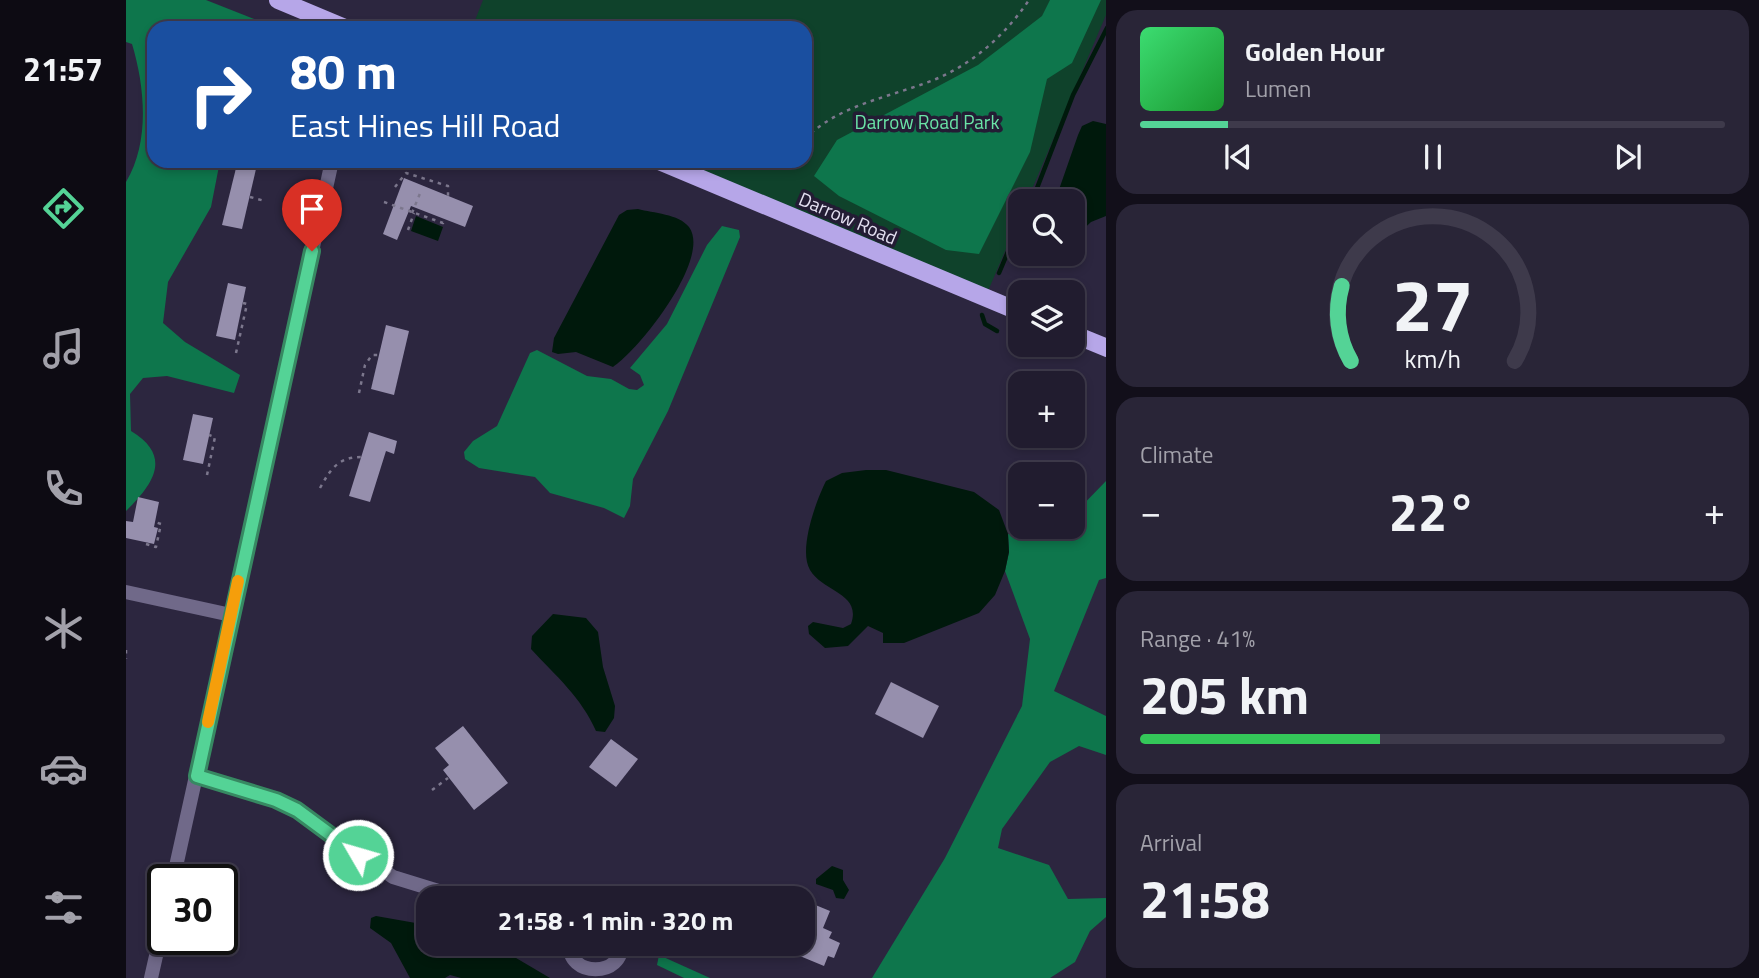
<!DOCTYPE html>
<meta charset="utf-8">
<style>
body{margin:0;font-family:"Titillium Web",sans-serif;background:#292537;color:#f1f3f6;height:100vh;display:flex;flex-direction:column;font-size:26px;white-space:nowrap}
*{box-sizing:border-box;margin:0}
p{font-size:23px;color:#a2a1aa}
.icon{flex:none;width:38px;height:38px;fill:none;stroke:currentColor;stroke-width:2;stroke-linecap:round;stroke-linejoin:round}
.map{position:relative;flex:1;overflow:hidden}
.drawer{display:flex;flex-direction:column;gap:10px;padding:10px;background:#120f1a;width:653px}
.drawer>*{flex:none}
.top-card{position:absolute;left:21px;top:21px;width:665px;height:147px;border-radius:21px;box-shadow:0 4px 10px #0003,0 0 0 2px #3e3a4b;background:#1a4fa0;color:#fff;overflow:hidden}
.fabs{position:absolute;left:882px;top:189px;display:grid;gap:14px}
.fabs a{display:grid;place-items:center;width:77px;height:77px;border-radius:14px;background:#211c2f;box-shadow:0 4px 10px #0003,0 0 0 2px #3e3a4b;font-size:35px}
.speed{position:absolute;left:21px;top:864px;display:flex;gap:14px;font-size:35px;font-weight:700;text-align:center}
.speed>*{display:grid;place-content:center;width:91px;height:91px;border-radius:50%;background:#211c2f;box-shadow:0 4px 10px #0003,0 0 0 2px #3e3a4b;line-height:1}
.speed .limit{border:4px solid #111;border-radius:10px;background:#fff;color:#111}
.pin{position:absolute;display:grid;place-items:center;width:60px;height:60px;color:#fff;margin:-72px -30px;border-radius:50% 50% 50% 0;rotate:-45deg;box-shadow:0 0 7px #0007}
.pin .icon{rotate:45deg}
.me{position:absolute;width:77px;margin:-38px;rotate:308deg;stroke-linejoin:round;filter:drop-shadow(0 0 5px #0008)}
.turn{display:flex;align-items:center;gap:24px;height:147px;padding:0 28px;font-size:32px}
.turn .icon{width:91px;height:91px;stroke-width:2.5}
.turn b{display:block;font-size:49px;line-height:60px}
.big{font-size:52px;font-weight:700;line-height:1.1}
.drawer .tile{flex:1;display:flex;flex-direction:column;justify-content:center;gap:10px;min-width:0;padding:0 24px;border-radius:21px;background:#292537}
.drawer .dial{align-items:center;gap:0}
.dial svg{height:182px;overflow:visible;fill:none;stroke:#3e3a4b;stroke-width:7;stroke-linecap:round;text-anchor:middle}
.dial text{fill:#f1f3f6;stroke:none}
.song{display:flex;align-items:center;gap:21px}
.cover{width:84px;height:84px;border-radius:10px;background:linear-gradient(135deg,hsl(140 70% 55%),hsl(130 70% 35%))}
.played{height:7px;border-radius:4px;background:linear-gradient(90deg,#54d396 15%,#3e3a4b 15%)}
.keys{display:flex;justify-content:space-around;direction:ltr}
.heat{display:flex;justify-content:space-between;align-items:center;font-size:38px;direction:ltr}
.charge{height:10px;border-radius:5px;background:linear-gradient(90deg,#34c759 41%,#3e3a4b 0)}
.trip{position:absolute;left:290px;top:886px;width:399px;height:70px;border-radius:21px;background:#211c2f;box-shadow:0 4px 10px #0003,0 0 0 2px #3e3a4b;font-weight:700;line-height:70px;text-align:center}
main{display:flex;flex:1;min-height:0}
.tabs{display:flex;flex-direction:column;width:126px;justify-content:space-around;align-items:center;background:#0d0b13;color:#a2a1aa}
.tabs .icon{width:49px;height:49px}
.tabs .selected{color:#54d396}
.tabs b{font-size:32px;color:#f1f3f6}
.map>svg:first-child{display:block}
.green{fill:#0f422b}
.forest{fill:#0e764c}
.water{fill:#00190c}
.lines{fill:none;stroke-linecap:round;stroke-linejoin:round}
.stream{stroke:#00190c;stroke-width:4.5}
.building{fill:#968fad}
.path{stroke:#7c778d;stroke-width:2.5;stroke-dasharray:3.5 5;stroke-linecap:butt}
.minor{stroke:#706989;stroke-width:14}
.tertiary{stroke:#706989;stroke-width:14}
.primary{stroke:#b6a6e8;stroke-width:18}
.route-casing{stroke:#378962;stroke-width:18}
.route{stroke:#54d396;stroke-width:12}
.slow{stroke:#f59e0b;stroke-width:12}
.labels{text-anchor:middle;stroke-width:7;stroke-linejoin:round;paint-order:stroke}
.park-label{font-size:19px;fill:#6ae4a7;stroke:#231c34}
.street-label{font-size:19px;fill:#e4e0f1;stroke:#231c34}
</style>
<main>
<nav class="tabs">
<b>21:57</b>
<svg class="icon selected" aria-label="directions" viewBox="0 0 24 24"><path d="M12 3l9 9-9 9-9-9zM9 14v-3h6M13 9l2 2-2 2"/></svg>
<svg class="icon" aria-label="music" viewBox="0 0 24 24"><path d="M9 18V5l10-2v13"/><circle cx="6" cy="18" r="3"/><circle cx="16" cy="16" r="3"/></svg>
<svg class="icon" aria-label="phone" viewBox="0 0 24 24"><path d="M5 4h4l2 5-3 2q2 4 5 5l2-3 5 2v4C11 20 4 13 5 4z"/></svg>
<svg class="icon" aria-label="climate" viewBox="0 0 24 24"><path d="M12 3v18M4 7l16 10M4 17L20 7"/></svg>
<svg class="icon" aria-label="car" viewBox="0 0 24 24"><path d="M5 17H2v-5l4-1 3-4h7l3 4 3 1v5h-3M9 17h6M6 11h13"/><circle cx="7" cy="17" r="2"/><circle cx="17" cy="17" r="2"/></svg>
<svg class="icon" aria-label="filters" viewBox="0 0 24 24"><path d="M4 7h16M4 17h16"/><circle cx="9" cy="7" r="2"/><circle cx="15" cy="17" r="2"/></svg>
</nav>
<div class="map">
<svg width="981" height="978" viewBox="0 0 981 978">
<rect width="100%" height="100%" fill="#2c263f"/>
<!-- green -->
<path class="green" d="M 357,0 L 981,0 L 980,15 L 901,201 L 894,201 L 894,216 L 859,298 L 533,161 L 679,161 L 679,28 L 346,28 Z"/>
<!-- forest -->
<g class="forest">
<path d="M 0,0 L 80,0 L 151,28 L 28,28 L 28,161 L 94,161 L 85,207 L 42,282 L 37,323 L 59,342 L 114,375 L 108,393 L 41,376 L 17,378 L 4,394 L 5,431 C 48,457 26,485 0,511 L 0,182 C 24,142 19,87 6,44 L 0,42 Z"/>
<path d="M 924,0 L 975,0 L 946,63 L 921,79 L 904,152 L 853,254 L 820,250 L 713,196 L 688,176 L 711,140 L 852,65 L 916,16 Z"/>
<path d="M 596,226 L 613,230 L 614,237 L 542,411 L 507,479 L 504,506 L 498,518 L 478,508 L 424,493 L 409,477 L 353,468 L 339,459 L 338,452 L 347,441 L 371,426 L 404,353 L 411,350 L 461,376 L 485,379 L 503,389 L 511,390 L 518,385 L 514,375 L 504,368 L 541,324 L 581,245 Z"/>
<path d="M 980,481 L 980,578 L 973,580 L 928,691 L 980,716 L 980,755 L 953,746 L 924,762 L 876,829 L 872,848 L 923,865 L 942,899 L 980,898 L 980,917 L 964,931 L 949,962 L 924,978 L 746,978 L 819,858 L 896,706 L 904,639 L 879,571 L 883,552 L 882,534 L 947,527 L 947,515 Z"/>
<path d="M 533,955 L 584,978 L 558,978 L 531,965 Z"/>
</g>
<!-- water -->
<g class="water">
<path d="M 967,121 L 980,124 L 980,216 L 965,222 L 947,239 L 947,201 L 929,201 L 952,135 L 956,126 Z"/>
<path d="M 512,209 C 527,213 553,214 563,227 C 586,258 513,350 487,367 L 450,352 L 432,354 L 426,352 L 428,338 L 493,215 L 501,210 Z"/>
<path d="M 290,216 L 317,227 L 312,241 L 285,231 Z"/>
<path d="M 740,470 L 760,470 L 848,492 L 873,510 L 882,534 L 883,552 L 879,571 L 869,595 L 853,613 L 778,643 L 757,643 L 757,633 L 742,626 L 722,646 L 699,648 L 683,634 L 682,626 L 687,622 L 717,628 L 725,624 C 736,593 697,592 684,570 C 672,550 690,501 700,481 L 716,473 Z"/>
<path d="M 427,614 L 460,618 L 472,632 L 477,667 L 489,706 L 488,718 L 479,732 L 470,731 C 455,697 430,676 405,649 L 406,636 Z"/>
<path d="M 706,866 L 717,870 L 717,880 L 723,890 L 718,899 L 710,898 L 707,890 L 690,884 L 690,879 Z"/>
<path d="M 250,916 L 301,925 L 303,943 L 319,943 L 334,949 L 360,946 L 380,952 L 424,978 L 335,978 L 324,975 L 319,978 L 284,978 L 265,943 L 244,928 L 245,918 Z"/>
</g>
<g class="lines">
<!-- stream -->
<g class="stream">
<path d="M 906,201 L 947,95 L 981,28"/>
<path d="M 873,273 L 894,223"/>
<path d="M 856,315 L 859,324 L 871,331"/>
</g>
</g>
<!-- building -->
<g class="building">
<path d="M 111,164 L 130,169 L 116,229 L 96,225 Z"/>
<path d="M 278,178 L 347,206 L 339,227 L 285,206 L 271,240 L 257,234 Z"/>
<path d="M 102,283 L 120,287 L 109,340 L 90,336 Z"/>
<path d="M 260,325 L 283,331 L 268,395 L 245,389 Z"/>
<path d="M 67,414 L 87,418 L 77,464 L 57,460 Z"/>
<path d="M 243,432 L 271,441 L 268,454 L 260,451 L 244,502 L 223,496 Z"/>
<path d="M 12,497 L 33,502 L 28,527 L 32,528 L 28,544 L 0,538 L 0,521 L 7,522 Z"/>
<path d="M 765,682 L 813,706 L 797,738 L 749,714 Z"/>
<path d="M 337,726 L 382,783 L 348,810 L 317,770 L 323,765 L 309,748 Z"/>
<path d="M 485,739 L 512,759 L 490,787 L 463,767 Z"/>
<path d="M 687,904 L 704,911 L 697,928 L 706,932 L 703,938 L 714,943 L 708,958 L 702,956 L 698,966 L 645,944 L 677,943 L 677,920 L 680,921 Z"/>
</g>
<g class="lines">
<!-- path -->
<g class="path">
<path d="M 679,139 C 713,104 766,97 810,79 C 848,63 880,34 903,0"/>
<path d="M 269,187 L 280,173 L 322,186 L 322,196"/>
<path d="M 124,197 L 139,201"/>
<path d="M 258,202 L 317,223 L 318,218"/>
<path d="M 286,213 L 295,191"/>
<path d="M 282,230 L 288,213"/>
<path d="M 110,353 L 121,304 L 117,303"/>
<path d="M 233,393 L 239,365 L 246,355 L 253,355"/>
<path d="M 81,475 L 89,437 L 83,435"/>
<path d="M 194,488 C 204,470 212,457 235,457"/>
<path d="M 20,544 L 30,547 L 35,524 L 29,522"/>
<path d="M 0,650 L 0,659"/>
<path d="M 306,790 L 322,778"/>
</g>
<!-- minor -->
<g class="minor">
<path d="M 0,592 L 105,615"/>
<path d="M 71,776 L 150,800 L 171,810 L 267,877 L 335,898"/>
<path d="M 444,943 C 440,978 499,978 495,943"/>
</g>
<!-- tertiary -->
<g class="tertiary">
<path d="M 47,880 L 206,161"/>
<path d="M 25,978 L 37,925"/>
</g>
<!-- primary -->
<g class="primary">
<path d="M 152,0 L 219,28"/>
<path d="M 533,161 L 894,312"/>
<path d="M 947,334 L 981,348"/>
</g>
</g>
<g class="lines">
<defs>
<path id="route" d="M 186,251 L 71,776 L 150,800 L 171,810 L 232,855"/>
</defs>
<!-- route casing -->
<use href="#route" class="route-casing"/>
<!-- route -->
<use href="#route" class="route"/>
<!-- slow -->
<path class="slow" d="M 82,722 L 112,581"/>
</g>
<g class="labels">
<!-- park labels -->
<g class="park-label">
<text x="801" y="129">Darrow Road Park</text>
</g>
<!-- street labels -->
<g class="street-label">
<text transform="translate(722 218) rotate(23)" y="7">Darrow Road</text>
</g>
</g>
</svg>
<div class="fabs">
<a><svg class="icon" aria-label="search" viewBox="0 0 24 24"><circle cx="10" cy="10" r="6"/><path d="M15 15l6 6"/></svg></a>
<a><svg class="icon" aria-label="layers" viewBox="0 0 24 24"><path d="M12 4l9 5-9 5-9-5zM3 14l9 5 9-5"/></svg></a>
<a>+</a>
<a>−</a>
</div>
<div class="speed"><div class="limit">30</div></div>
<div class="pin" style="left:186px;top:251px;background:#d93025"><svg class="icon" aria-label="arrive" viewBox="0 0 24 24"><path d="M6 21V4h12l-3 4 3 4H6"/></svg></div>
<svg class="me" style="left:232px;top:855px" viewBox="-20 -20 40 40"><circle r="17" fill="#54d396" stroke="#fff" stroke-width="3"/><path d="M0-11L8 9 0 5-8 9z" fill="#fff"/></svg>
<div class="trip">21:58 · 1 min · 320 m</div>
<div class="top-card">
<div class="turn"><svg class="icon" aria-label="right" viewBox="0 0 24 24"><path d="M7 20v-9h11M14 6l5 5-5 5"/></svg><div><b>80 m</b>East Hines Hill Road</div></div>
</div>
</div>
<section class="drawer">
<div class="tile">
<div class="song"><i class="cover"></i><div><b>Golden Hour</b><p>Lumen</p></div></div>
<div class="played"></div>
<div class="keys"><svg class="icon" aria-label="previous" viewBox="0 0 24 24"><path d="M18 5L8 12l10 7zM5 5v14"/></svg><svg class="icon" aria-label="pause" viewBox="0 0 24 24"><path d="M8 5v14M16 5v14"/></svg><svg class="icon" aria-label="next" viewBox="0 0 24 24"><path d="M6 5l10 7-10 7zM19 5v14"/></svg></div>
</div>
<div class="tile dial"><svg viewBox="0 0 100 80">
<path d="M14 69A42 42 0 1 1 86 69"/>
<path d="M14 69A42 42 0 0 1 10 36" stroke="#54d396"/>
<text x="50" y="56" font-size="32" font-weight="700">27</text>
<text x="50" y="72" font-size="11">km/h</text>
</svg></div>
<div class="tile"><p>Climate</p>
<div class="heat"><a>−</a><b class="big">22°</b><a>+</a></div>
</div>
<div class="tile"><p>Range · 41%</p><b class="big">205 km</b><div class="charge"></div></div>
<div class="tile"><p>Arrival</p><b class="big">21:58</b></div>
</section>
</main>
